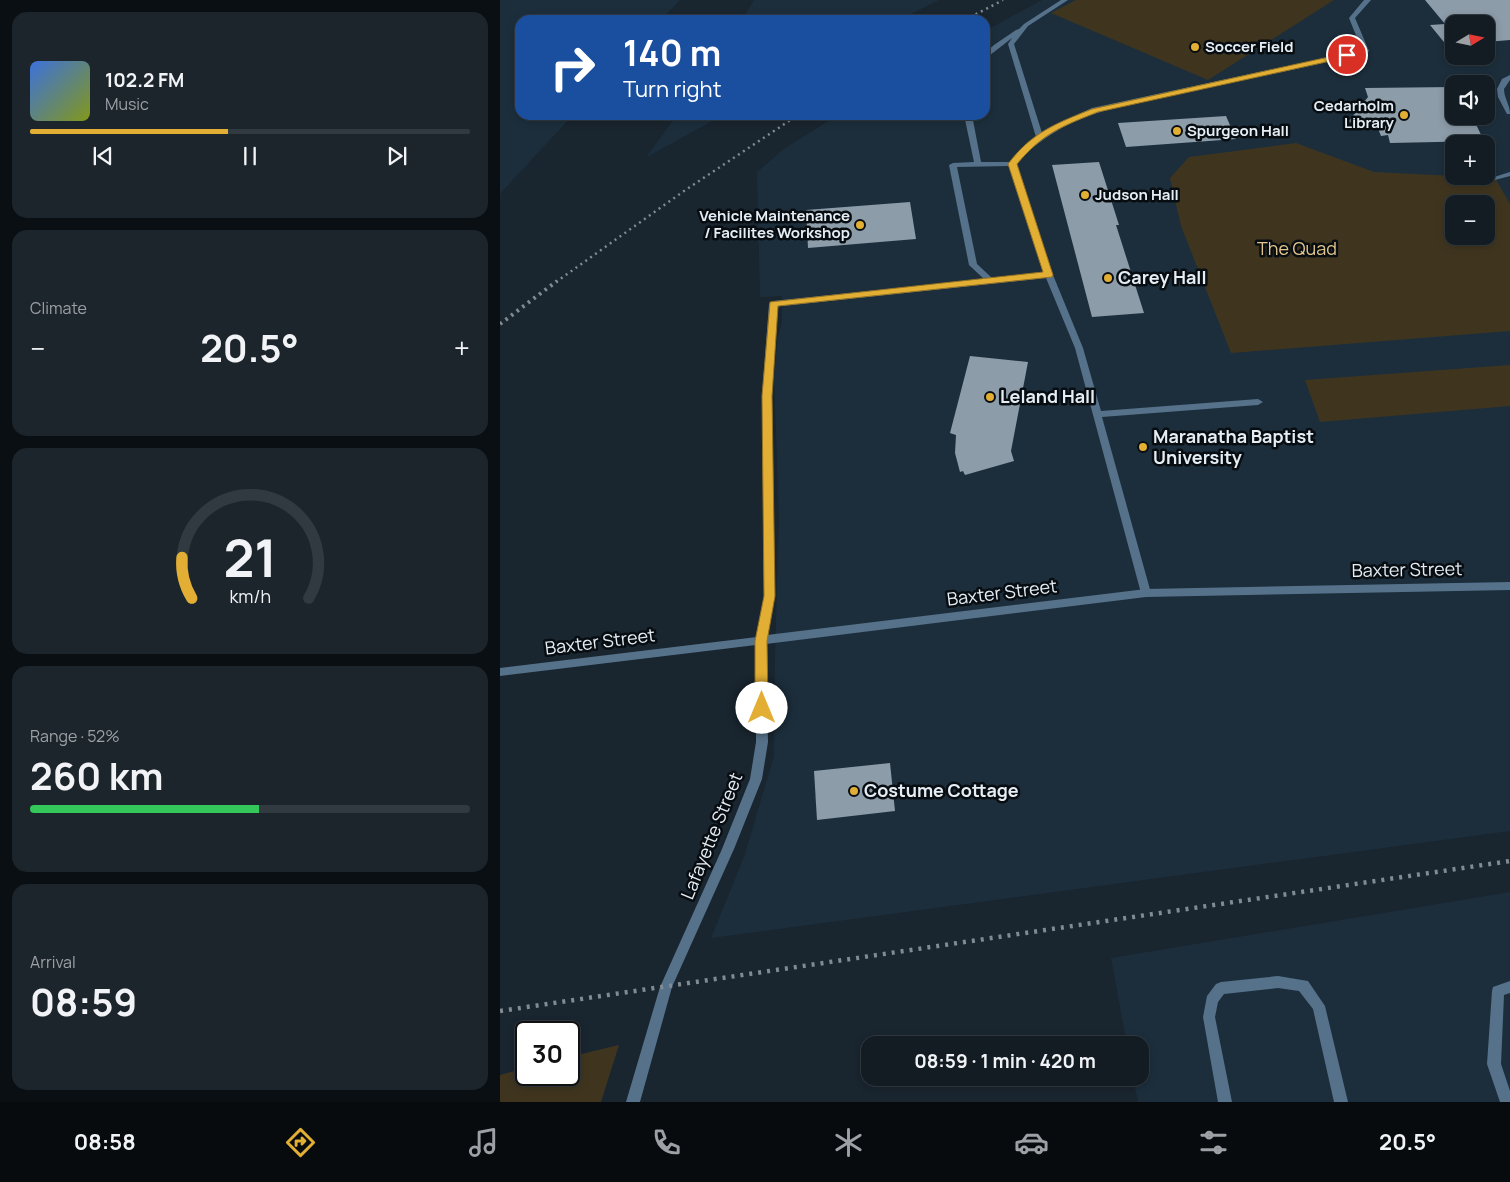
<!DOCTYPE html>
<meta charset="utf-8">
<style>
body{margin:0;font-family:Manrope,sans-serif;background:#1c252b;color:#f1f3f6;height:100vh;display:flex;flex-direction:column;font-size:19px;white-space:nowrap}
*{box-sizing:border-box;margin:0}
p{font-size:16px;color:#9da1a6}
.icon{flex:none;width:28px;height:28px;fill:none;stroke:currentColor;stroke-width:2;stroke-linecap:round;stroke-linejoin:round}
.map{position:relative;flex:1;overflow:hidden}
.details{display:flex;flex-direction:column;gap:12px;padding:12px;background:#0a0f13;width:500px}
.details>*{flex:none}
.top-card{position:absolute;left:15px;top:15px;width:475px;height:105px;border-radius:15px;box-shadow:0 2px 8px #0003,0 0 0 1px #323a41;background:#1a4fa0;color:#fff;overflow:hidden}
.needle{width:32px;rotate:80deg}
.fabs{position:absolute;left:945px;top:15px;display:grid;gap:10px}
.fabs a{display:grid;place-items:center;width:50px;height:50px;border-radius:10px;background:#131c23;box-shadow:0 2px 8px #0003,0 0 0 1px #323a41;font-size:25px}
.speed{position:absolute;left:15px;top:1021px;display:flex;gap:10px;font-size:25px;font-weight:700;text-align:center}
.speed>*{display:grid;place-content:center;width:65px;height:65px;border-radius:50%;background:#131c23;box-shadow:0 2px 8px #0003,0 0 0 1px #323a41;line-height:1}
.speed .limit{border:2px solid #111;border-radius:8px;background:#fff;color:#111}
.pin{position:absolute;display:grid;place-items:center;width:42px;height:42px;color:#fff;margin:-21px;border:2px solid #fff;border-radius:50%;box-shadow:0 1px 5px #0007}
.me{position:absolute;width:55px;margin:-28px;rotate:0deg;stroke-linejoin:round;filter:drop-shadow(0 0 4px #0008)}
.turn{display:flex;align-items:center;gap:18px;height:105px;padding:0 25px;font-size:22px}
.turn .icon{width:65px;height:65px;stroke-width:2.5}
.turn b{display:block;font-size:35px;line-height:42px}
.big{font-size:38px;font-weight:700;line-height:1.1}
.details .tile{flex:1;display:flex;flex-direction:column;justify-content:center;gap:8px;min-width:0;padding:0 18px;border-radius:15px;background:#1c252b}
.details .dial{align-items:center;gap:0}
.dial svg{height:130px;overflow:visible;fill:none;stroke:#323a41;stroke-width:7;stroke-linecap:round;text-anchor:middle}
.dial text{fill:#f1f3f6;stroke:none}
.song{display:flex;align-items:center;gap:15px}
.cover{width:60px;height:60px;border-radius:8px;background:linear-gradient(135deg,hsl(220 70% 55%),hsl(70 70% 35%))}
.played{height:5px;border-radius:2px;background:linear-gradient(90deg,#e2af34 45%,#323a41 45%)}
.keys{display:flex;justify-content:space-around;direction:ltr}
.heat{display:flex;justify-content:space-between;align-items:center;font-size:28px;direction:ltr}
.charge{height:8px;border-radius:4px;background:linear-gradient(90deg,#34c759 52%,#323a41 0)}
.trip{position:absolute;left:361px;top:1036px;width:288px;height:50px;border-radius:15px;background:#131c23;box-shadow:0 2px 8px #0003,0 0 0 1px #323a41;font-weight:700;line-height:50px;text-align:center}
.tab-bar{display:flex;height:80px;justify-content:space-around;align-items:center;background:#080b0e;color:#9da1a6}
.tab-bar .icon{width:35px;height:35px}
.tab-bar .on{color:#e2af34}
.tab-bar b{font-size:22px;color:#f1f3f6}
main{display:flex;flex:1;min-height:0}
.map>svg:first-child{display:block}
.built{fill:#1c2e3c;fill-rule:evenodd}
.green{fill:#3f351f;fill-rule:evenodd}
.building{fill:#8d9ca9}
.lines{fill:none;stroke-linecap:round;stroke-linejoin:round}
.lane{fill:#56728a;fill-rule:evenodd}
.street{fill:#56728a;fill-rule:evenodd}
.rail-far2{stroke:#818b93;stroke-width:2.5;stroke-dasharray:2 4;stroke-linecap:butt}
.rail-far1{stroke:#818b93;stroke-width:4;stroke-dasharray:2.5 4.5;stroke-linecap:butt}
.rail{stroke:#818b93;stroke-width:4.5;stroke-dasharray:3 6;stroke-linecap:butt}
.route{fill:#e2af34;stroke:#937222}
.poi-dot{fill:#e2af34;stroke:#080d12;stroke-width:2}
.labels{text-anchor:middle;stroke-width:5;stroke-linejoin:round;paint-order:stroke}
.far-poi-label{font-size:15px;font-weight:bold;fill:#e6eef5;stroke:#080d12;text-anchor:start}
.park-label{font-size:18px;fill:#e3c68c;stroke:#080d12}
.poi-label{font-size:18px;font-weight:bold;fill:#e6eef5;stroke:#080d12;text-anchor:start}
.street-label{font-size:18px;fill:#e6eef5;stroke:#080d12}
</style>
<main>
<section class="details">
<div class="tile">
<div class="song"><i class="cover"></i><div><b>102.2 FM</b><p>Music</p></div></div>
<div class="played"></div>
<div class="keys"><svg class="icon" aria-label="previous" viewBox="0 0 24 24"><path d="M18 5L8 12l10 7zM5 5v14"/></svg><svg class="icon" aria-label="pause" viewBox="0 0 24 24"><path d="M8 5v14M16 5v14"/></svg><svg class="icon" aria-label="next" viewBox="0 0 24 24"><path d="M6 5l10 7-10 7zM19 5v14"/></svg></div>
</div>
<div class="tile"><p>Climate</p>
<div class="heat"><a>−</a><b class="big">20.5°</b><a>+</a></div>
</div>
<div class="tile dial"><svg viewBox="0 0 100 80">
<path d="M14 69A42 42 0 1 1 86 69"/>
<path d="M14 69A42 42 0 0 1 8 44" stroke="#e2af34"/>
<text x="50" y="56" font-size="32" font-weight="700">21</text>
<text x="50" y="72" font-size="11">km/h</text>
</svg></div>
<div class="tile"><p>Range · 52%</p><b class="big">260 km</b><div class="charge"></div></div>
<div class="tile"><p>Arrival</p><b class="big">08:59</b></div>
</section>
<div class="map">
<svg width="1010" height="1102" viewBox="0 0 1010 1102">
<rect width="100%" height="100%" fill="#19252f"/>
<!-- built -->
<g class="built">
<path d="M 0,0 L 180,0 L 161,20 L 20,20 L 20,115 L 73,115 L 0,194 Z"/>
<path d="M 254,0 L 439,0 L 399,20 L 242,20 Z"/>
<path d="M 542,0 L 1010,0 L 1010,831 L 211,938 L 245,854 L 274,756 L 275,656 L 279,518 L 274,376 L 278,337 L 282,322 L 282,296 L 260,297 L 257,172 L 285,148 L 338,115 L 485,115 L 485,31 ZM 954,24 L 986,24 L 986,56 L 954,56 ZM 954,84 L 986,84 L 986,116 L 954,116 ZM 954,144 L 986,144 L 986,176 L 954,176 ZM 954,204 L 986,204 L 986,236 L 954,236 Z"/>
<path d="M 177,115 L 223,115 L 147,157 L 147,156 Z"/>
<path d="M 1010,892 L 1010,1102 L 638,1102 L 633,1078 L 640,1078 L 640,1045 L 627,1045 L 611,958 Z"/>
</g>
<!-- green -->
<g class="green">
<path d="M 576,0 L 834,0 L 708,80 L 551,13 Z"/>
<path d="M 796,143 L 874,172 L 995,178 L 1010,204 L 1010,331 L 731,353 L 681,226 L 670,178 L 689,157 ZM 954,204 L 986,204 L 986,236 L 954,236 Z"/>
<path d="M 1010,365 L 1010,406 L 820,422 L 805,380 Z"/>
<path d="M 119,1045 L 101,1102 L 0,1102 L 0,1075 L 26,1068 L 26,1075 L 69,1075 L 69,1057 Z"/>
</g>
<!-- building -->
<g class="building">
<path d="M 925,0 L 1010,0 L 1010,40 L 986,42 L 986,24 L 954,24 L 954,46 L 948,47 L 930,25 L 945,24 Z"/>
<path d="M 954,87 L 954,116 L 972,116 L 984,141 L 890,143 L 888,135 L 881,136 L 877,126 L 848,122 L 868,97 L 865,88 Z"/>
<path d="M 726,116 L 736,139 L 626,147 L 618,123 Z"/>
<path d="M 599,162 L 619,225 L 616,225 L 644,313 L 592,317 L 552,165 Z"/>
<path d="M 410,202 L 416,239 L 308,248 L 306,210 Z"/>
<path d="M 470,356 L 528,362 L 511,451 L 514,461 L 465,475 L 463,471 L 460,472 L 455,453 L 456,435 L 450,433 Z"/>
<path d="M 390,763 L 395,811 L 317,820 L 314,771 Z"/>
</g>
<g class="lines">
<!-- lane -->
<g class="lane">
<path d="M 561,0 L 568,0 L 528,26 L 514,44 L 542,133 L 557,124 L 592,108 L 862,50 L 849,18 L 864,0 L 871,0 L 855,18 L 869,51 L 868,52 C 813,66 757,77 702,89 C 633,104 566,109 516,164 L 553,275 L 583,348 L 601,411 L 758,399 L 763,402 L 758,405 L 602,417 L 651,593 L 650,596 L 642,596 L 641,593 L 575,348 L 546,278 L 273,307 L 269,304 L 273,301 L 484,279 L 469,265 L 449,165 L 453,163 L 474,162 L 464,115 L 472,115 L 481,162 L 510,162 L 536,137 L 508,44 L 512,38 L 485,59 L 485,53 L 494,45 L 516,30 L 519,29 L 524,24 ZM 509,166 L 544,273 L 495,278 L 492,278 L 477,264 L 457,167 Z"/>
<path d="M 1010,75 L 1010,80 L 1004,89 C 1004,98 1010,105 1010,114 L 1007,114 L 998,97 L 997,89 L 1002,79 Z"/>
<path d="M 1010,172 L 1010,176 L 995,180 L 991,178 Z"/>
<path d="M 778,976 L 808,981 L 825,1006 L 848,1102 L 834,1102 L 813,1009 L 799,991 L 778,988 L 724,994 L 718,1002 L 715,1017 L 732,1102 L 718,1102 L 703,1017 L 707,996 L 716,984 L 721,982 Z"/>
<path d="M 1010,981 L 1010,993 L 1004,995 L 1001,1064 L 1010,1091 L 1010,1102 L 1000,1102 L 987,1064 L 992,991 L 993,987 Z"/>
</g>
<!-- street -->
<path class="street" d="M 273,301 L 277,304 L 272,396 L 274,596 L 267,635 L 646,589 L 1010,582 L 1010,590 L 646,597 L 266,644 L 268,742 L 262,779 L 234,849 L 172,987 L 140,1102 L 126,1102 L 160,987 L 222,849 L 250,779 L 256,742 L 256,645 L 0,676 L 0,668 L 257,637 L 264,596 L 262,396 L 269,304 Z"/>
<!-- rail-far2 -->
<g class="rail-far2">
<path d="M 465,20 L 503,0"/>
<path d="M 56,282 L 184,191 L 298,115"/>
</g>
<!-- rail-far1 -->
<path class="rail-far1" d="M 0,324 L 57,281"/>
<!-- rail -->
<path class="rail" d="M 0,1011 L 1010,861"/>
</g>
<!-- route -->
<path class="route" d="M 847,53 L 851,55 L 849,57 L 598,112 C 562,126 542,134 517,164 L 553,275 L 552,277 L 278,306 L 272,396 L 275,596 L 267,641 L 268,708 L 266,712 L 257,712 L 255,708 L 255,641 L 264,596 L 262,396 L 270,302 L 543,272 L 508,164 C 532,132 557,123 592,109 Z"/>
<!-- markers -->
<g class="poi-dot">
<circle cx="695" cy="47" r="5"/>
<circle cx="904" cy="115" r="5"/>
<circle cx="677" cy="131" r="5"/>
<circle cx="585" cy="195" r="5"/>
<circle cx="360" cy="225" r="5"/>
<circle cx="608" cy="278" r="5"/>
<circle cx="490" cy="397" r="5"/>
<circle cx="643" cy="447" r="5"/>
<circle cx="354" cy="791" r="5"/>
</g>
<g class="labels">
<!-- far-poi labels -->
<g class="far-poi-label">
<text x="705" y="52">Soccer Field</text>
<text x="894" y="111" text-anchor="end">Cedarholm<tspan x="894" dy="17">Library</tspan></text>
<text x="687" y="136">Spurgeon Hall</text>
<text x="595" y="200">Judson Hall</text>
<text x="350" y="221" text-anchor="end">Vehicle Maintenance<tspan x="350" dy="17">/ Facilites Workshop</tspan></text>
</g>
<!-- park labels -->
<g class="park-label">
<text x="797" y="255">The Quad</text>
</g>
<!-- poi labels -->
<g class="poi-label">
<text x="618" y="284">Carey Hall</text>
<text x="500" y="403">Leland Hall</text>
<text x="653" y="443">Maranatha Baptist<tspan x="653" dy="21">University</tspan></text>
<text x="364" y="797">Costume Cottage</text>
</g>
<!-- street labels -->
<g class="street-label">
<text transform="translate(907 570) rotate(-1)" y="6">Baxter Street</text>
<text transform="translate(502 593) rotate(-7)" y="6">Baxter Street</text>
<text transform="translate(100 642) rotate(-7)" y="6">Baxter Street</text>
<text transform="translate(212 836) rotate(-68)" y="6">Lafayette Street</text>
</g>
</g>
</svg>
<div class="fabs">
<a><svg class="needle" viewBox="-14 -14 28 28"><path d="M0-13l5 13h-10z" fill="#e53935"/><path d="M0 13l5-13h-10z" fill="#9da1a6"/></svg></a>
<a><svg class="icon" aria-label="sound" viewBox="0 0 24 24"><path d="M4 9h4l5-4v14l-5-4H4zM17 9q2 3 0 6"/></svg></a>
<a>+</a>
<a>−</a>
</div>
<div class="speed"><div class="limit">30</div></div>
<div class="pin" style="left:847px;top:55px;background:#d93025"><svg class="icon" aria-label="arrive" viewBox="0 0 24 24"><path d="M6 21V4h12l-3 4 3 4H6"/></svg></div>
<svg class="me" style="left:262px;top:708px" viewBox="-20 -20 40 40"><circle r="19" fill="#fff"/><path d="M0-13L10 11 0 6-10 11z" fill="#e2af34"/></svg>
<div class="trip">08:59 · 1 min · 420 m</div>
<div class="top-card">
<div class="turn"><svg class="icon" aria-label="right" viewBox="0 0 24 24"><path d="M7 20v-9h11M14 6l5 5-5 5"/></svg><div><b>140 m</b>Turn right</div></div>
</div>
</div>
</main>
<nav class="tab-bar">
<b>08:58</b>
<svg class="icon on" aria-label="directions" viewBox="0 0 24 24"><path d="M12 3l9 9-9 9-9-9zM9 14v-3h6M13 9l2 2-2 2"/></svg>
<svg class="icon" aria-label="music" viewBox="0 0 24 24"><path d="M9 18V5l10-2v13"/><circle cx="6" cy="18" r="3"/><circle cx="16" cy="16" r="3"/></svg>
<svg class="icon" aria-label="phone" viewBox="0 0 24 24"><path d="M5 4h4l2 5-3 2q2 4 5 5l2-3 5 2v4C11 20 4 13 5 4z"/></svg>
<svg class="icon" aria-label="climate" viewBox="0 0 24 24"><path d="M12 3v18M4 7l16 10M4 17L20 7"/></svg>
<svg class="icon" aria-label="car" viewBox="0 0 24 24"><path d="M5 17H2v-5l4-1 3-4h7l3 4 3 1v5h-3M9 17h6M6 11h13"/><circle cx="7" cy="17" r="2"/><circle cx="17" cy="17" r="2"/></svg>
<svg class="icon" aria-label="filters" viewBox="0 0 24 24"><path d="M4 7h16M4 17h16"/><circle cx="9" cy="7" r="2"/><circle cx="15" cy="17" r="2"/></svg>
<b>20.5°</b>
</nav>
